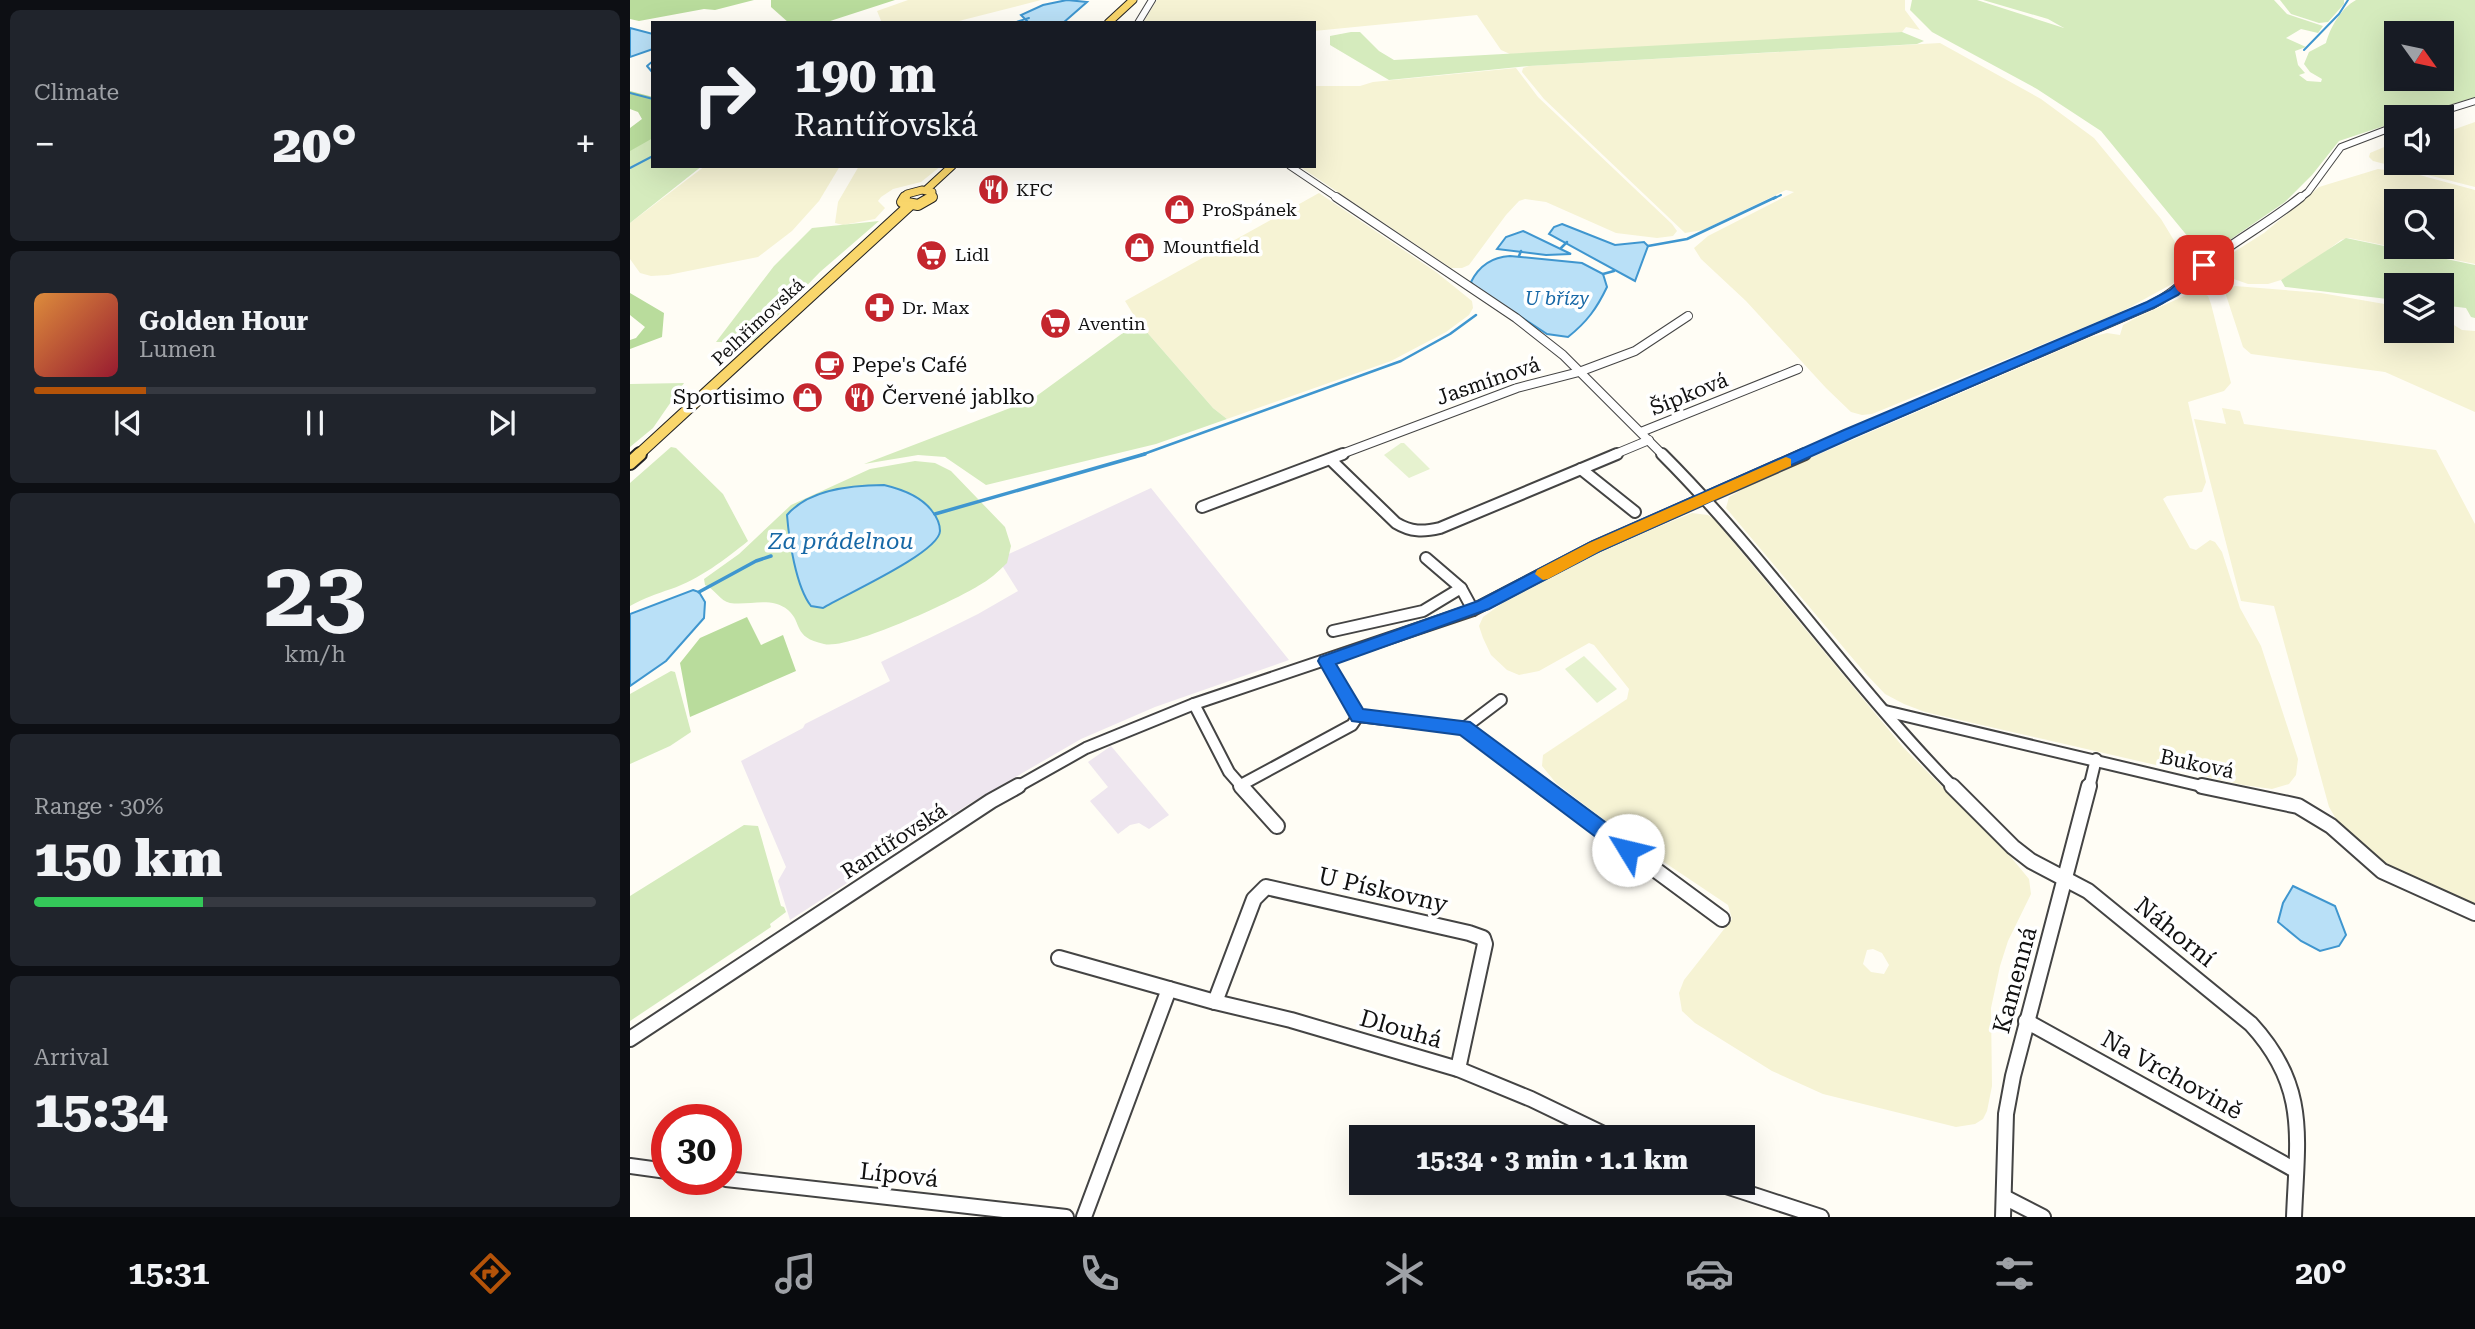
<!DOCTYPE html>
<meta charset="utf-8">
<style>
body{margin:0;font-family:"Roboto Serif",serif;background:#20242c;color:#f1f3f6;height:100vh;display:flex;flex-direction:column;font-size:26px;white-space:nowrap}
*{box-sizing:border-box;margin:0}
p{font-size:23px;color:#9ea1a6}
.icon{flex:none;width:38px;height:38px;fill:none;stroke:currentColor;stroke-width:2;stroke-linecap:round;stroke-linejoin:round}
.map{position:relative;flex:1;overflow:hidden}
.panel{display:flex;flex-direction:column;gap:10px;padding:10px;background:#0d0f14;width:630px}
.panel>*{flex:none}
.banner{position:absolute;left:21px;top:21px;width:665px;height:147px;border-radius:0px;box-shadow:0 7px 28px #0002;background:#171b24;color:#f1f3f6;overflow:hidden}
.needle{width:46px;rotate:123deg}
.tools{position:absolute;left:1754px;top:21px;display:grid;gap:14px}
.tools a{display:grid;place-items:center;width:70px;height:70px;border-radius:0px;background:#171b24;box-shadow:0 7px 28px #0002;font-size:35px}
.speed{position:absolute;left:21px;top:1104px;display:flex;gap:14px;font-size:35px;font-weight:700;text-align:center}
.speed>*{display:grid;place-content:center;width:91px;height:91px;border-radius:50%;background:#171b24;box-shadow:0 7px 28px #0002;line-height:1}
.speed .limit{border:10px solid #d22;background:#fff;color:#111}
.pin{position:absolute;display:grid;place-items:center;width:60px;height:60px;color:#fff;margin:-30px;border-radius:14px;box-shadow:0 4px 10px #0006}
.me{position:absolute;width:77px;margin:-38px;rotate:306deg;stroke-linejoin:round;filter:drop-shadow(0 0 5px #0008)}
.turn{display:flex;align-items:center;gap:24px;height:147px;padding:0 28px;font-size:32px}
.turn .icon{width:91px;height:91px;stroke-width:2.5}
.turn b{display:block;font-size:49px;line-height:60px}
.big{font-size:52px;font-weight:800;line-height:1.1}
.panel .widget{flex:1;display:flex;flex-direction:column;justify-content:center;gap:10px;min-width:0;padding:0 24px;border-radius:10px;background:#20242c}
.panel .dial{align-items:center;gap:0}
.dial b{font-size:91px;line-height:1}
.song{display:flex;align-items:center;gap:21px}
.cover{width:84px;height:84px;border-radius:10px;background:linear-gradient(135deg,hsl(30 70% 55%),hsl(350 70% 35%))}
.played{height:7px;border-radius:4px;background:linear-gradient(90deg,#b45309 20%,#363941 20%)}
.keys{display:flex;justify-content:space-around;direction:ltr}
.heat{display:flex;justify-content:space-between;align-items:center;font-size:38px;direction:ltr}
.charge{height:10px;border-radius:5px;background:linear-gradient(90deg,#34c759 30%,#363941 0)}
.trip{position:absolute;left:719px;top:1125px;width:406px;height:70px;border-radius:0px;background:#171b24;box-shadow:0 7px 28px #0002;font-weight:800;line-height:70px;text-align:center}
.tab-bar{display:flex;height:112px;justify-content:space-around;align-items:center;background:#090b0e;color:#9ea1a6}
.tab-bar .icon{width:49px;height:49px}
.tab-bar .selected{color:#b45309}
.tab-bar b{font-size:32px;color:#f1f3f6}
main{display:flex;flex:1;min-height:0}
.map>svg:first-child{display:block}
.industrial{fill:#eee6ef}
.farmland{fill:#f6f3d4;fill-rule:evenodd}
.green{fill:#d5ebbd;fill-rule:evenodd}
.forest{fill:#b9dc9c}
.pitch{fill:#e6f2cf}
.water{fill:#b9e0f7;stroke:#3f96cf;stroke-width:2}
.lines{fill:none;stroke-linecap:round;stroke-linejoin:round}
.stream-far2{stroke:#3f96cf;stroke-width:2}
.stream-far1{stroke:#3f96cf;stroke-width:2.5}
.stream{stroke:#3f96cf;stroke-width:3.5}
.minor-far3-casing{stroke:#444;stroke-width:8}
.minor-far2-casing{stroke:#444;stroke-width:10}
.minor-far1-casing{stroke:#444;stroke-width:14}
.minor-casing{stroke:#444;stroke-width:18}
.major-far2-casing{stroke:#222;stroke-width:9}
.major-far1-casing{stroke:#222;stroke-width:12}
.major-casing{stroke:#222;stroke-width:16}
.minor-far3{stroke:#fff;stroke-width:6}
.minor-far2{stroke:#fff;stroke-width:8}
.minor-far1{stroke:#fff;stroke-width:10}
.minor{stroke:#fff;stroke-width:14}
.major-far2{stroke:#f9d66b;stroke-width:7}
.major-far1{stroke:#f9d66b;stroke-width:10}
.major{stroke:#f9d66b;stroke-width:12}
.route{fill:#1a73e8;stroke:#114b97;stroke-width:2}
.slow{fill:#f59e0b}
.labels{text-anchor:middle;stroke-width:7;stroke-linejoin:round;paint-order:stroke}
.far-poi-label{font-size:18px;fill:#111;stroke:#fff;text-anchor:start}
.far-street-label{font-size:18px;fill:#111;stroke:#fff}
.far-water-label{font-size:19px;font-style:italic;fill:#1768a6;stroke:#fff}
.poi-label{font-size:21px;fill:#111;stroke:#fff;text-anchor:start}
.street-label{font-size:21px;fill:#111;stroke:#fff}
.water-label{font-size:23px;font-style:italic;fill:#1768a6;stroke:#fff}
.near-street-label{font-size:24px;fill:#111;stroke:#fff}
</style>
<main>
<section class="panel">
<div class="widget"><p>Climate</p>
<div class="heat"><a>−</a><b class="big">20°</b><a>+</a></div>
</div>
<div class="widget">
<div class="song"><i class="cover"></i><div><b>Golden Hour</b><p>Lumen</p></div></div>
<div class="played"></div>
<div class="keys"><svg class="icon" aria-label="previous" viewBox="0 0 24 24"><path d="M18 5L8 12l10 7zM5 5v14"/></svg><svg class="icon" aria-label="pause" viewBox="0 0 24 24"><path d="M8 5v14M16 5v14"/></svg><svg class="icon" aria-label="next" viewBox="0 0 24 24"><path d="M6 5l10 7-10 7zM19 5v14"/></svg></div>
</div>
<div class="widget dial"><b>23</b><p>km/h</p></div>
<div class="widget"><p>Range · 30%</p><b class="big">150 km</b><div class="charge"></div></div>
<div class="widget"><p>Arrival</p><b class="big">15:34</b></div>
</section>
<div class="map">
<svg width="1845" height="1217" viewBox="0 0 1845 1217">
<rect width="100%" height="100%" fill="#fffdf5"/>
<!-- industrial -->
<g class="industrial">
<path d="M 521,488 L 659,660 L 525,707 L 451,739 L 339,804 L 160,920 L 148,881 L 156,867 L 111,761 L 173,728 L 175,724 L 260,681 L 251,662 L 348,614 L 388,591 L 368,559 Z"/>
<path d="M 481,746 L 539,815 L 519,829 L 509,823 L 500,825 L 488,834 L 460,801 L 478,787 L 458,762 Z"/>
</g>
<!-- farmland -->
<g class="farmland">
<path d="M 278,0 L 411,0 L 321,23 L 252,23 L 247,11 Z"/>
<path d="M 527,0 L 1275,0 L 1275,10 L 1290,30 L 1276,27 L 1272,32 L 1173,39 L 880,54 L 871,50 L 847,15 L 684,31 L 684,23 L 513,23 Z"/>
<path d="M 1310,43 L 1411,99 L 1464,138 L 1531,219 L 1559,265 L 1557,272 L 1542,284 L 1489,313 L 1242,414 L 1232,415 L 1221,412 L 1196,388 L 1116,301 L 1071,259 L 1064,248 L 1078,236 L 1164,192 L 1156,190 L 1073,230 L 1055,233 L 914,99 L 892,72 L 893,68 L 899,66 Z"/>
<path d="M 886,68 L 908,97 L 1042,224 L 1047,231 L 1043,236 L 1027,238 L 986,233 L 916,202 L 895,199 L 889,201 L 876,215 L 839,265 L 832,268 L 821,268 L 669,166 L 684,166 L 684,86 L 730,86 L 743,82 Z"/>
<path d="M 1845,122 L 1845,187 L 1743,161 L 1739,157 L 1740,153 L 1766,142 L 1766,163 L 1811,163 L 1811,134 Z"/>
<path d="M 75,166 L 210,166 L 189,201 L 162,231 L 128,257 L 38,275 L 21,276 L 10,273 L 0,259 L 0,223 Z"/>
<path d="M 229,166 L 311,166 L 291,182 L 263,189 L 251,197 L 248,201 L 255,208 L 245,219 L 213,225 L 205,223 L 208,202 Z"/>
<path d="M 1748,169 L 1782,173 L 1845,190 L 1845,264 L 1719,238 L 1711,240 L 1682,262 L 1651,280 L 1638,284 L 1618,284 L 1595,276 L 1589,265 L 1593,259 L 1634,233 L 1689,187 ZM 1766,201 L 1811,201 L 1811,247 L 1766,247 Z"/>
<path d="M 689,193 L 806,272 L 842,301 L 843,308 L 839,315 L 816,332 L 761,361 L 597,419 L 583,408 L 508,322 L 495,301 Z"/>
<path d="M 1605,286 L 1691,293 L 1766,306 L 1766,331 L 1811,331 L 1811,317 L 1832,330 L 1845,331 L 1845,412 L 1755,372 L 1621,354 L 1613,347 L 1595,292 L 1596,288 Z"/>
<path d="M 1567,290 L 1578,296 L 1581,304 L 1601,383 L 1594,391 L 1558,402 L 1576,482 L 1572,492 L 1537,496 L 1533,499 L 1560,548 L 1566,550 L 1580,540 L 1585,542 L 1592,552 L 1610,608 L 1631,646 L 1668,759 L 1666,775 L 1659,784 L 1642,789 L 1613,785 L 1295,712 L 1274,704 L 1255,694 L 1235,673 L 1096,508 L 1099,497 L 1125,482 L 1461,337 L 1477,333 L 1490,335 L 1493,325 L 1504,319 Z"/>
<path d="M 1592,408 L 1610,411 L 1614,424 L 1806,450 L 1845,524 L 1845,908 L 1749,865 L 1711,827 L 1699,807 L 1644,606 L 1611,601 L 1564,419 L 1596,424 Z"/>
<path d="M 1062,513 L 1078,515 L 1084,519 L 1273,747 L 1380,856 L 1399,879 L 1401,894 L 1378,941 L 1370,966 L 1361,1008 L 1362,1086 L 1357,1111 L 1353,1119 L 1345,1124 L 1326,1127 L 1193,1094 L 1142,1071 L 1065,1023 L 1052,1011 L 1049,993 L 1054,980 L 1102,919 L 1098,905 L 995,836 L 926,783 L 912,766 L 913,755 L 997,699 L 999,689 L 964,645 L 959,643 L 909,671 L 889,675 L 877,670 L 861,655 L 853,638 L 849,626 L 853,617 L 881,597 L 953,558 ZM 1243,949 L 1252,953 L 1259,965 L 1254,974 L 1241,972 L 1233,964 L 1237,950 Z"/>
</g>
<!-- green -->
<g class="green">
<path d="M 1282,0 L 1347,0 L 1434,28 L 1418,19 L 1353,0 L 1644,0 L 1657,14 L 1693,26 L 1688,33 L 1671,29 L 1656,38 L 1676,47 L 1665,51 L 1668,65 L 1675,73 L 1669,75 L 1677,81 L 1691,82 L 1692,79 L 1680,72 L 1674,64 L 1679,52 L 1696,43 C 1700,28 1711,8 1726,0 L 1845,0 L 1845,97 L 1781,117 L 1766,117 L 1766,122 L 1709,141 L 1682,175 L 1655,202 L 1582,252 L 1568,249 L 1471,131 L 1407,89 L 1302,32 L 1280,10 ZM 1766,33 L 1811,33 L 1811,79 L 1766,79 Z"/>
<path d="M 1650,0 L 1714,0 L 1714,4 L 1698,22 L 1689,23 L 1661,14 Z"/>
<path d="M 721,32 L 730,32 L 749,51 L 764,60 L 1272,32 L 1294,41 L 1287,44 L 899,66 L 759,80 L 700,45 L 700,36 Z"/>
<path d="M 23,135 L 23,166 L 72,166 L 0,223 L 0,150 Z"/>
<path d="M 249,221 L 190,272 L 122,342 L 86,342 L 144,266 L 182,228 Z"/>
<path d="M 1716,238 L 1845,265 L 1845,318 L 1841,317 L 1836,308 L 1811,305 L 1811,285 L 1766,285 L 1766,300 L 1655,287 L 1651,280 Z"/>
<path d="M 508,322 L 583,408 L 597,419 L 526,444 L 356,485 L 315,457 L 288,455 L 234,464 L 401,400 Z"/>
<path d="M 54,383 L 23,428 L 0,447 L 0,384 Z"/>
<path d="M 41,447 L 46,448 L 93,494 L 118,541 C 96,559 68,580 41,589 C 26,594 14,598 0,606 L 0,483 Z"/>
<path d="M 285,461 L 305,463 L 321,471 L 375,527 L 381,546 L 377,563 C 368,572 359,580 348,586 C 324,601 219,650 194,644 C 162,637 173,623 158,610 C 141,596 119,606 100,603 C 90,601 85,589 75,585 L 74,579 L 109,554 L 161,505 L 240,469 ZM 242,485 L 254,485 L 281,560 L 214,595 L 176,599 L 162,549 L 158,524 L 183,497 L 213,489 Z"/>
<path d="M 41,671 L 45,672 L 61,732 L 40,746 L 0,764 L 0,694 Z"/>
<path d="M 114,825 L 128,826 L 151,906 L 154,907 L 156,912 L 140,924 L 141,927 L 0,1021 L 0,896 Z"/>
</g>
<!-- forest -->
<g class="forest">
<path d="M 0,0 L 124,0 L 85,10 L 74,9 L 9,21 L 0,19 Z"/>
<path d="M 141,0 L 265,0 L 194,23 L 159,23 L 141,7 Z"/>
<path d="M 0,91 L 23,97 L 23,138 L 0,151 L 0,128 L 12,119 L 8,112 L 0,109 Z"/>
<path d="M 0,293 L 34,313 L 32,337 L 0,349 L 0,340 L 6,338 L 15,327 L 0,315 Z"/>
<path d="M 117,617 L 131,645 L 153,635 L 166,671 L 60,717 L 50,663 L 70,638 Z"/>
</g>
<!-- pitch -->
<g class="pitch">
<path d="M 771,443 L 774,443 L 800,469 L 779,478 L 754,455 Z"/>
<path d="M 954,656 L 987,689 L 967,703 L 935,669 Z"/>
</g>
<!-- water -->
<g class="water">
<path d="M 437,0 L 457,2 L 433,23 L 399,23 L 391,15 L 413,5 Z"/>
<path d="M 0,28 L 23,34 L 23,49 L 0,57 Z"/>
<path d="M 932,224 L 985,245 L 1014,242 L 1018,246 L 1005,281 L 919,234 L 924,227 Z"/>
<path d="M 893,231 L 941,254 L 916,255 L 867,249 L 876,237 Z"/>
<path d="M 880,256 L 952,263 L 973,274 L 977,287 C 967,308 957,322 938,337 L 917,334 L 845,287 L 841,282 C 849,266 862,257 880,256 Z"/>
<path d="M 254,485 C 271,489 291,496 302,511 C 306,516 310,524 310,531 C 309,553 214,595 193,608 L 181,606 C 166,587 159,540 157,515 C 179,489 222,485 254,485 Z"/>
<path d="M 63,590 L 69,592 L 75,602 L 74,618 L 36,661 L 0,686 L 0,614 Z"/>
<path d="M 1663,886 L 1705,906 L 1716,935 L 1709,946 L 1690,951 L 1671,941 L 1648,922 L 1653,903 Z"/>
</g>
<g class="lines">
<!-- stream-far2 -->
<g class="stream-far2">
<path d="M 383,23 L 399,18"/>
<path d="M 1674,50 L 1709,14 L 1718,0"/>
<path d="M 23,61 L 17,66 L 23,73"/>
<path d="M 0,93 L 23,99"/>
<path d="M 0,168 L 23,156"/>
<path d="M 1143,199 L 1151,195"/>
</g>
<!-- stream-far1 -->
<g class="stream-far1">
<path d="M 1018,246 L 1057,239 L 1146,197"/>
<path d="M 931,248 L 937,242"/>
<path d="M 889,256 L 891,251"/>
<path d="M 973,274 L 984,271"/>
<path d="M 511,455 L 771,361 L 820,334 L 846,315"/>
</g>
<!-- stream -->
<g class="stream">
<path d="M 305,514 L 515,454"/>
<path d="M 69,592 L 126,561 L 141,556"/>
</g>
<defs>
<g id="minor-far3">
<path d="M 508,23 L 522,0"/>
<path d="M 1794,117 L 1845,101"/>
<path d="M 660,166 L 709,199"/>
<path d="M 1669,199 L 1678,192 L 1711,147 L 1766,126"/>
</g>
<g id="minor-far2">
<path d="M 706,197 L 886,318 L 933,355 L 1033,455"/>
<path d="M 1011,432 L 1168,369"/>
<path d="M 709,455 L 887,388 L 949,372 L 1005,351 L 1058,316"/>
<path d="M 983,455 L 1019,440"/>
<path d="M 1171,455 L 1521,305 C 1543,294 1554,281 1573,266 C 1604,241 1640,222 1671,197"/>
</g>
<g id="minor-far1">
<path d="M 1032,454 C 1136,558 1220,682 1324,788"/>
<path d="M 701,460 L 766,523 C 781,532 793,532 810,528 L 987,454"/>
<path d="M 951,469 L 1005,512"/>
<path d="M 572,507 L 713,454"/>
<path d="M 796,558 L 831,588 L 843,610"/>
<path d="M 703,631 L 793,611 L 831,588"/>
<path d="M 564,704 L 599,772 L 613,788"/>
<path d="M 1255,711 L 1580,788"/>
<path d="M 728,716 L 834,728 L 914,788"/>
<path d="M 834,728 L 871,700"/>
<path d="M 611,785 L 722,725 L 728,716 L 696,661"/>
<path d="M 385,788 L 456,748 L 564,704 L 843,610 L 964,547 L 1175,454"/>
<path d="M 1459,788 L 1466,759"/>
</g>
<g id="minor">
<path d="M 611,786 L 647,826"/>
<path d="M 912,786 L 1092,919"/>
<path d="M 1322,786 L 1383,847 L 1401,861 L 1458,891 L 1621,1024 C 1679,1087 1667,1138 1664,1217"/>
<path d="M 1572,786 L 1668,806 L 1701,826 L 1752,871 L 1845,913"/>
<path d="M 429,958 L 585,1002 L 661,1020 L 828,1069 L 901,1099 L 982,1138"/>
<path d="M 585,1002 L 624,899 L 636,887 L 839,933 L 853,938 L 855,944 L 828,1069"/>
<path d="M 1396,1021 L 1665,1170"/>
<path d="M 0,1039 L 361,801 L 388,786"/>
<path d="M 0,1166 L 37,1171"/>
<path d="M 96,1179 L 436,1217"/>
<path d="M 1087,1183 L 1191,1217"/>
<path d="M 1374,1197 L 1413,1217"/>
<path d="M 454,1217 L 539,989"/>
<path d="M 1373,1217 L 1376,1114 L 1383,1076 L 1459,786"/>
</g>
<g id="major-far2">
<path d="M 478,23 L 503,0"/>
<path d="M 296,190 L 322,166"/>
<path d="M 274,199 L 277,194 L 292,190 L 302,192 L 300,199"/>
</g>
<g id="major-far1">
<path d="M 275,197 L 272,202 L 288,205 L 302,197"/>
<path d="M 8,455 L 279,206"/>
</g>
<path id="major" d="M 0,463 L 10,454"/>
</defs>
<!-- minor-far3 casing -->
<use href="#minor-far3" class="minor-far3-casing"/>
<!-- minor-far2 casing -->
<use href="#minor-far2" class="minor-far2-casing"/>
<!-- minor-far1 casing -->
<use href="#minor-far1" class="minor-far1-casing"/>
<!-- minor casing -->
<use href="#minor" class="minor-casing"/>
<!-- major-far2 casing -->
<use href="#major-far2" class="major-far2-casing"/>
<!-- major-far1 casing -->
<use href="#major-far1" class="major-far1-casing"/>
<!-- major casing -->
<use href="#major" class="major-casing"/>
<!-- minor-far3 -->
<use href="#minor-far3" class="minor-far3"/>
<!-- minor-far2 -->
<use href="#minor-far2" class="minor-far2"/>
<!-- minor-far1 -->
<use href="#minor-far1" class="minor-far1"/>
<!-- minor -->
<use href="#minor" class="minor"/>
<!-- major-far2 -->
<use href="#major-far2" class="major-far2"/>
<!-- major-far1 -->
<use href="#major-far1" class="major-far1"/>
<!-- major -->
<use href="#major" class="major"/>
</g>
<!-- route -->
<path class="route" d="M 1570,262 L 1580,265 L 1548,295 L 1525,307 L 1224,437 L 970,551 L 859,609 L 706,664 L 733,709 L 840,722 L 1005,844 L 1007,850 L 1005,856 L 998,859 L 991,856 L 830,735 L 722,721 L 688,661 L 690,657 L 848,601 L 959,543 L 1214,430 L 1517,302 L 1540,290 Z"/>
<!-- slow -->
<path class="slow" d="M 1156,457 L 1161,459 L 1161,466 L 970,551 L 918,579 L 913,580 L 905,574 L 907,570 L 959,543 Z"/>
<!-- icons -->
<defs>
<symbol id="restaurant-disc" viewBox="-11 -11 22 22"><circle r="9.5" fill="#c4262e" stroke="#fff"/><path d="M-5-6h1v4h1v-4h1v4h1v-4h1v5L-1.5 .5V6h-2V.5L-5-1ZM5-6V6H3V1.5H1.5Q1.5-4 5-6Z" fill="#fff"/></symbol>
<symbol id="shop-disc" viewBox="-11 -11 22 22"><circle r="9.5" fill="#c4262e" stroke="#fff"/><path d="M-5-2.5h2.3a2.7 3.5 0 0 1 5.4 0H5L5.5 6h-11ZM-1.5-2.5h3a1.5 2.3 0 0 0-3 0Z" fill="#fff"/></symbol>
<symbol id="supermarket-disc" viewBox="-11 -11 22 22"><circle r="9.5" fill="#c4262e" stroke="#fff"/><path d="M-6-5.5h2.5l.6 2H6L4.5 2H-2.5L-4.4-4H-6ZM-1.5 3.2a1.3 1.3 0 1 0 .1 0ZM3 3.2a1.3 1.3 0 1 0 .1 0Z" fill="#fff"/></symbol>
<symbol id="pharmacy-disc" viewBox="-11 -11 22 22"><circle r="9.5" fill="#c4262e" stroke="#fff"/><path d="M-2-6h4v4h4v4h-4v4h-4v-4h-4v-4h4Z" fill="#fff"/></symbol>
<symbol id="cafe-disc" viewBox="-11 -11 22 22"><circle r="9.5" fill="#c4262e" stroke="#fff"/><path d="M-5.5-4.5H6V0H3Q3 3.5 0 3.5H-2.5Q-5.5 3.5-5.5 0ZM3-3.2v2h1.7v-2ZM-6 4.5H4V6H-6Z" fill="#fff"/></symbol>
</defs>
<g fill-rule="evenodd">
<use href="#restaurant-disc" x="346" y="172" width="35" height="35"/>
<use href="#shop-disc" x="532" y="192" width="35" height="35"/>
<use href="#shop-disc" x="492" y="230" width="35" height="35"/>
<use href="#supermarket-disc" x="284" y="238" width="35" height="35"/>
<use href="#pharmacy-disc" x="232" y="290" width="35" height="35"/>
<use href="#supermarket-disc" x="408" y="306" width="35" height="35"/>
<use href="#cafe-disc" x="182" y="348" width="35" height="35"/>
<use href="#shop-disc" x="160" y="380" width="35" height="35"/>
<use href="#restaurant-disc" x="212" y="380" width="35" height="35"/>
</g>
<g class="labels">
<!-- far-poi labels -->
<g class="far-poi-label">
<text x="386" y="196">KFC</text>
<text x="572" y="216">ProSpánek</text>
<text x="533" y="253">Mountfield</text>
<text x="325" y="261">Lidl</text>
<text x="272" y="314">Dr. Max</text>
<text x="448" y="330">Aventin</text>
</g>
<!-- far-street labels -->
<g class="far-street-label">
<text transform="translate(128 322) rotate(-43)" y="6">Pelhřimovská</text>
</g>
<!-- far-water labels -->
<g class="far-water-label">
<text x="927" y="305">U břízy</text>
</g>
<!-- poi labels -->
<g class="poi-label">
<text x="222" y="372">Pepe's Café</text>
<text x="155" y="404" text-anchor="end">Sportisimo</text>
<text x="252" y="404">Červené jablko</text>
</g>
<!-- street labels -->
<g class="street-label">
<text transform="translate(858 381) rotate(-19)" y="7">Jasmínová</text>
<text transform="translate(1059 394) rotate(-22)" y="7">Šípková</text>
<text transform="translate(1567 764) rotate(12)" y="7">Buková</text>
<text transform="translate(264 841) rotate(-33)" y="7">Rantířovská</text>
</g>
<!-- water labels -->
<g class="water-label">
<text x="211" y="549">Za prádelnou</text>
</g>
<!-- near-street labels -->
<g class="near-street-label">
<text transform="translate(753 890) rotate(13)" y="8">U Pískovny</text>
<text transform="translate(1545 932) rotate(39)" y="8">Náhorní</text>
<text transform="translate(1385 980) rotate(-75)" y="8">Kamenná</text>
<text transform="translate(771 1029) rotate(16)" y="8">Dlouhá</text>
<text transform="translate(1542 1075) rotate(29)" y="8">Na Vrchovině</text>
<text transform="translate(269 1175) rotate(6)" y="8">Lípová</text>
</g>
</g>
</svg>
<div class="tools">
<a><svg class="needle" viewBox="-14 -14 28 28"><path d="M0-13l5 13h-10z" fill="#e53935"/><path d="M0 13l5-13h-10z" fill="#9ea1a6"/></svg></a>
<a><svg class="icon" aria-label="sound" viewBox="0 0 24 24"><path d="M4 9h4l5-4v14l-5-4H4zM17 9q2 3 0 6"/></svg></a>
<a><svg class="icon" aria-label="search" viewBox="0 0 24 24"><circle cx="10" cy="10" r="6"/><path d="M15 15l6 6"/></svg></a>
<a><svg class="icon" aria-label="layers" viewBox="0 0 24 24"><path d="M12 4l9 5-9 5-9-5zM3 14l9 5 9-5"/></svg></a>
</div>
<div class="speed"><div class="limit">30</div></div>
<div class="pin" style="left:1574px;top:265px;background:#d93025"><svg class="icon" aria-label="arrive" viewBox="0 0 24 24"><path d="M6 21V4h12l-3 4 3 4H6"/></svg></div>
<svg class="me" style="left:998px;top:850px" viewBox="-20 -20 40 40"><circle r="19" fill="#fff"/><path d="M0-13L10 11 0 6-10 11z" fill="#1a73e8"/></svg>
<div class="trip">15:34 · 3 min · 1.1 km</div>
<div class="banner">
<div class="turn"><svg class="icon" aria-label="right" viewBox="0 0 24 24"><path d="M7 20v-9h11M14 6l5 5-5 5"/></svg><div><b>190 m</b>Rantířovská</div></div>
</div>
</div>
</main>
<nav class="tab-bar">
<b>15:31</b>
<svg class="icon selected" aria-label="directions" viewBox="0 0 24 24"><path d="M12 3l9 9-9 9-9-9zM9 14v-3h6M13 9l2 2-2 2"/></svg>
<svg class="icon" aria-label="music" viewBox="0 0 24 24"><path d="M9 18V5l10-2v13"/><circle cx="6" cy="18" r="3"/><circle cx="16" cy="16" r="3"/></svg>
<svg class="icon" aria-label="phone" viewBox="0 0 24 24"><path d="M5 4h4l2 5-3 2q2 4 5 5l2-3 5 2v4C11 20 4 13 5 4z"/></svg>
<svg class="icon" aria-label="climate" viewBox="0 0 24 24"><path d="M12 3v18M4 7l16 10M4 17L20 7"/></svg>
<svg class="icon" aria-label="car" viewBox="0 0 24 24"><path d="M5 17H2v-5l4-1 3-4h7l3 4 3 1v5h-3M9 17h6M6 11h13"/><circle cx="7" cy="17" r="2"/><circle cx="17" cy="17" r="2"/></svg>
<svg class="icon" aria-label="filters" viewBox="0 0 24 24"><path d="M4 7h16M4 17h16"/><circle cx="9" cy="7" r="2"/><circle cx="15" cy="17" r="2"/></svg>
<b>20°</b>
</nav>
